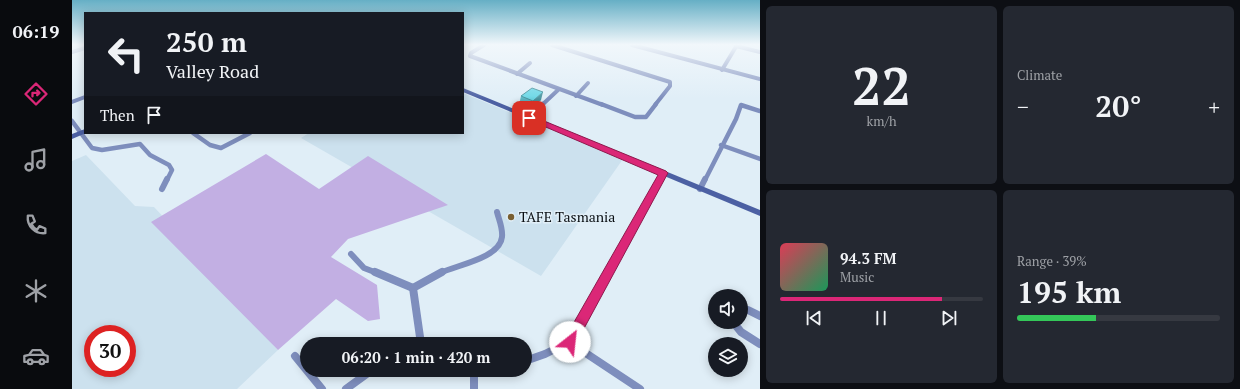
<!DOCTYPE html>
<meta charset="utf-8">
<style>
body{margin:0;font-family:"PT Serif",serif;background:#242831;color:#f1f3f6;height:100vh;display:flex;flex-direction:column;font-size:15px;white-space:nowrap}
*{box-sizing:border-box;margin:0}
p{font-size:13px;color:#9ea1a6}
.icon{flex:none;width:22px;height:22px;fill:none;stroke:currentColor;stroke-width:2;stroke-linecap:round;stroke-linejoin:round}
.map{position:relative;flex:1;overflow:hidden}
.sheet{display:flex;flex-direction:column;gap:6px;padding:6px;background:#0d0f14;width:480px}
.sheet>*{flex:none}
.hud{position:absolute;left:12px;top:12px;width:380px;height:122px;border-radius:0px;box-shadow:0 2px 10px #0003;background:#171b24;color:#f1f3f6;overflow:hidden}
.buttons{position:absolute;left:636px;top:289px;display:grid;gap:8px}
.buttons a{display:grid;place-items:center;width:40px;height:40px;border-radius:50%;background:#171b24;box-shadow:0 2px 10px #0003;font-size:20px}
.speed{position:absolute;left:12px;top:325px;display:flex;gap:8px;font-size:20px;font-weight:700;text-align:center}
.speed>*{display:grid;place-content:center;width:52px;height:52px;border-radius:50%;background:#171b24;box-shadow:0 2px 10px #0003;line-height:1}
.speed .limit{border:6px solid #d22;background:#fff;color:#111}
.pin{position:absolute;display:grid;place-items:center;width:34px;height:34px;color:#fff;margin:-17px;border-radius:8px;box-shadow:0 2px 6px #0006}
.me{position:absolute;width:44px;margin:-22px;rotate:29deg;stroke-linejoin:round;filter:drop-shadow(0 0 3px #0008)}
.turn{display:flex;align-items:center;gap:14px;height:84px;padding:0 16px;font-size:18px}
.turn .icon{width:52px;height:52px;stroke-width:2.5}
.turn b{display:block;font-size:28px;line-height:34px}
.then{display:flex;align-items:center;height:38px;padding:0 16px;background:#0003;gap:8px;font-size:15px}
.big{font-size:30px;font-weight:700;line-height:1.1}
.sheet .widget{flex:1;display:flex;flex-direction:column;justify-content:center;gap:6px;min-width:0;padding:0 14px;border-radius:6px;background:#242831}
.sheet .dial{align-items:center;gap:0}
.dial b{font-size:52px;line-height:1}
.song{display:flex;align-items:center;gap:12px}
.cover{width:48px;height:48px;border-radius:6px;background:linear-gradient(135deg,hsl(350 70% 55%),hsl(150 70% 35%))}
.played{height:4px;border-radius:2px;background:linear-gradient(90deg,#db2777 80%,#363941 80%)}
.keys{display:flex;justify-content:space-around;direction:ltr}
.heat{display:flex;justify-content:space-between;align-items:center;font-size:22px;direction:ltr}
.charge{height:6px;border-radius:3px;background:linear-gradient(90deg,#34c759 39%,#363941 0)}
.sheet .tiles{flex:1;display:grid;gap:6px;grid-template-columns:repeat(2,1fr)}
.trip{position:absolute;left:228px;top:337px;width:232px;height:40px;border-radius:20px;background:#171b24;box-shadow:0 2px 10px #0003;font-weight:700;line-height:40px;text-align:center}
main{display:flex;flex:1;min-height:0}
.tabs{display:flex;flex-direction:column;width:72px;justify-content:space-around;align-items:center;background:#090b0e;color:#9ea1a6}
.tabs .icon{width:28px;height:28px}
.tabs .active{color:#db2777}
.tabs b{font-size:18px;color:#f1f3f6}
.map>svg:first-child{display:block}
.built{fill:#cce1ee;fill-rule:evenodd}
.green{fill:#c2afe3}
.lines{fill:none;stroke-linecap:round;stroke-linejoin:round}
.street-far3{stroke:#7e8ebd;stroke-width:4}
.street-far2{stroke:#7e8ebd;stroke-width:4.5}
.street-far1{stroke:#7e8ebd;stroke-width:6}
.street{stroke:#7e8ebd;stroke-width:8}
.secondary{fill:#4c60a3;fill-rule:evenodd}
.wall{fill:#5fbac6}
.shaded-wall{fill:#4d97a1}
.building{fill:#6ed8e6;stroke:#4d97a1}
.route{fill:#db2777;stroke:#8e194d}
.poi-dot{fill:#795f31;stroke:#e0eef7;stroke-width:1.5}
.labels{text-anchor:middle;stroke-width:3;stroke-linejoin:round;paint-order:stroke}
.poi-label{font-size:14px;fill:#0a0e12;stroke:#e0eef7;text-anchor:start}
</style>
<main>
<nav class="tabs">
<b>06:19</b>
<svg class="icon active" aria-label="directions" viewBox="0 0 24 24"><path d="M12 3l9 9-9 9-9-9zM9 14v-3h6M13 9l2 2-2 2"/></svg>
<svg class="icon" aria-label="music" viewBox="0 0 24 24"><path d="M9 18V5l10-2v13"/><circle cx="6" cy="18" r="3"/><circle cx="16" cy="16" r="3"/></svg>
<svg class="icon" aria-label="phone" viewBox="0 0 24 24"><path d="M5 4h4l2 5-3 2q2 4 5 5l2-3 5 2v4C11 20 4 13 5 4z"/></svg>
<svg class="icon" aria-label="climate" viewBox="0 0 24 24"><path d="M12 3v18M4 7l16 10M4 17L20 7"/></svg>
<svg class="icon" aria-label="car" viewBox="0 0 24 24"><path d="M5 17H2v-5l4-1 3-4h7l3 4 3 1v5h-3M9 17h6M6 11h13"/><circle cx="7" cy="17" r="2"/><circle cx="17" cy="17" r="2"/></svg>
</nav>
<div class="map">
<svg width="688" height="389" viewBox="0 0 688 389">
<rect width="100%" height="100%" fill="#e0eef7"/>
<!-- built -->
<g class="built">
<path d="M 391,93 L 551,159 L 469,276 L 229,138 L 237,133 L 391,133 Z"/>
<path d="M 14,155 L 63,206 L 82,207 L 138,266 L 165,306 L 206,350 L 165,389 L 0,389 L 0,161 ZM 21,334 L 55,334 L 55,368 L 21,368 Z"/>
</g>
<!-- green -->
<path class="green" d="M 194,154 L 247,189 L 296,156 L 376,205 L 276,239 L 259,257 L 305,285 L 308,319 L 296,321 L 264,299 L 206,350 L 79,222 Z"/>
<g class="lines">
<!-- street-far3 -->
<g class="street-far3">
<path d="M 412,45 L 399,53 L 398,56 L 531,105"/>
<path d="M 480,45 L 598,82 L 598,86 L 583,105"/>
<path d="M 560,45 L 688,79"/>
<path d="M 664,46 L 688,52"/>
<path d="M 0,52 L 13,48"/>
<path d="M 650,70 L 665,45"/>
<path d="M 445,74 L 458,63"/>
<path d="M 504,96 L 516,83"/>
<path d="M 0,102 L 13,97"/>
<path d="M 470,105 L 486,90"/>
</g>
<!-- street-far2 -->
<g class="street-far2">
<path d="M 529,104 L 563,117 L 574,117 L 584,104"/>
<path d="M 457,118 L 471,104"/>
<path d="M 0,121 L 20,148 L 30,150 L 68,144 L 78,155 L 97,165 L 100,170 L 95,180"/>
<path d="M 121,133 L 138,145 L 149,148 L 178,133"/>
<path d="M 649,145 L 688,159"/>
<path d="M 587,180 L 591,173"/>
<path d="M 633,180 L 664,119 L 669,105 L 688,111"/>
</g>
<!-- street-far1 -->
<g class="street-far1">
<path d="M 90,189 L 95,179"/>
<path d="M 628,189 L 633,179"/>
<path d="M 279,254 L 292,268 L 305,273"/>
<path d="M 368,273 C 385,265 428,258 430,237 C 431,228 427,220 425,212"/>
<path d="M 535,273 L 588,179"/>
</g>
<!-- street -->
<g class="street">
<path d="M 303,272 L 341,288"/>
<path d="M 669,310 L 676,310 L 688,316"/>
<path d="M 661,322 L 669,332 L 688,344"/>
<path d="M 497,342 L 568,389"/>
<path d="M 349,344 L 341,288 L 370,272"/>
<path d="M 223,356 L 250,389"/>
<path d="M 453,361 L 473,354 L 497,342 L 536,272"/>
<path d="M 402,370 L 402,389"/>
<path d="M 274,389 L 300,370"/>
</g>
<!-- secondary -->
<g class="secondary">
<path d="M 391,88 L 688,210 L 688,216 L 391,92 Z"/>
<path d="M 13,129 L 13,133 L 14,133 L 0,139 L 0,134 Z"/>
</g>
</g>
<!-- wall -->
<path class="wall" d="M 449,96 L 469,100 L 459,109 L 447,105 Z"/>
<!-- shaded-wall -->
<path class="shaded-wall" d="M 471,92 L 469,100 L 459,109 L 461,101 Z"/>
<!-- building -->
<path class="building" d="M 460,88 L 471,92 L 461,101 L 449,96 Z"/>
<!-- sky -->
<linearGradient id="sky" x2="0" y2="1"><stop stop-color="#66afc5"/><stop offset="0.45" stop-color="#f1f7fb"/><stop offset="1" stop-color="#f1f7fb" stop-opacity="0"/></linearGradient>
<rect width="688" height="99" fill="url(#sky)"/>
<!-- route -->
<path class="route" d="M 455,116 L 460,116 L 594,171 L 596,173 L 502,347 L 498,348 L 493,347 L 491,342 L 493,338 L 586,175 L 455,119 Z"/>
<!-- markers -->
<circle class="poi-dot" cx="439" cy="217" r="4"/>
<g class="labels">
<!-- poi labels -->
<g class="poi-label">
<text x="447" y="222">TAFE Tasmania</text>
</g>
</g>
</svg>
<div class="buttons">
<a><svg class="icon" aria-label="sound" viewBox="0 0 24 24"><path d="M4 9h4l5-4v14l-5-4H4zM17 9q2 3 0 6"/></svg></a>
<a><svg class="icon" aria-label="layers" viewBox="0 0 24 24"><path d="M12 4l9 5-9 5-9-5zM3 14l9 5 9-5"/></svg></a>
</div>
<div class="speed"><div class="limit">30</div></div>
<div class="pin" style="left:457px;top:118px;background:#d93025"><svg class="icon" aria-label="arrive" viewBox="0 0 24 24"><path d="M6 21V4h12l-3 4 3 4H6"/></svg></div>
<svg class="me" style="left:498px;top:342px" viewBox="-20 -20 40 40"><circle r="19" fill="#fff"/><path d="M0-13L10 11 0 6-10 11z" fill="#db2777"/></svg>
<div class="trip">06:20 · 1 min · 420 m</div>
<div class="hud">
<div class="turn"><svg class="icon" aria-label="left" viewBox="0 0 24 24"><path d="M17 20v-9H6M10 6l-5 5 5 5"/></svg><div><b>250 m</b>Valley Road</div></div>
<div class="then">Then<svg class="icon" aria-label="arrive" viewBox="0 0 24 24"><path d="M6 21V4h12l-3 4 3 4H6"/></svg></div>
</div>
</div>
<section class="sheet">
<div class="tiles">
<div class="widget dial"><b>22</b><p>km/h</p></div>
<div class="widget"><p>Climate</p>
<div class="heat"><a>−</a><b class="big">20°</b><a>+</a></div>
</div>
<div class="widget">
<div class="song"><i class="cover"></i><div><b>94.3 FM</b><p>Music</p></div></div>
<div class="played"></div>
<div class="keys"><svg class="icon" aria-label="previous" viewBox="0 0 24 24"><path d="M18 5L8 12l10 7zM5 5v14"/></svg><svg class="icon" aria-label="pause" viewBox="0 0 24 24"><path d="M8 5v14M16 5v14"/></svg><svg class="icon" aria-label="next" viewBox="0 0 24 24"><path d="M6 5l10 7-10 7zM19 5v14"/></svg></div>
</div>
<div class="widget"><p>Range · 39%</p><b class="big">195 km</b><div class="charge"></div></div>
</div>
</section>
</main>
